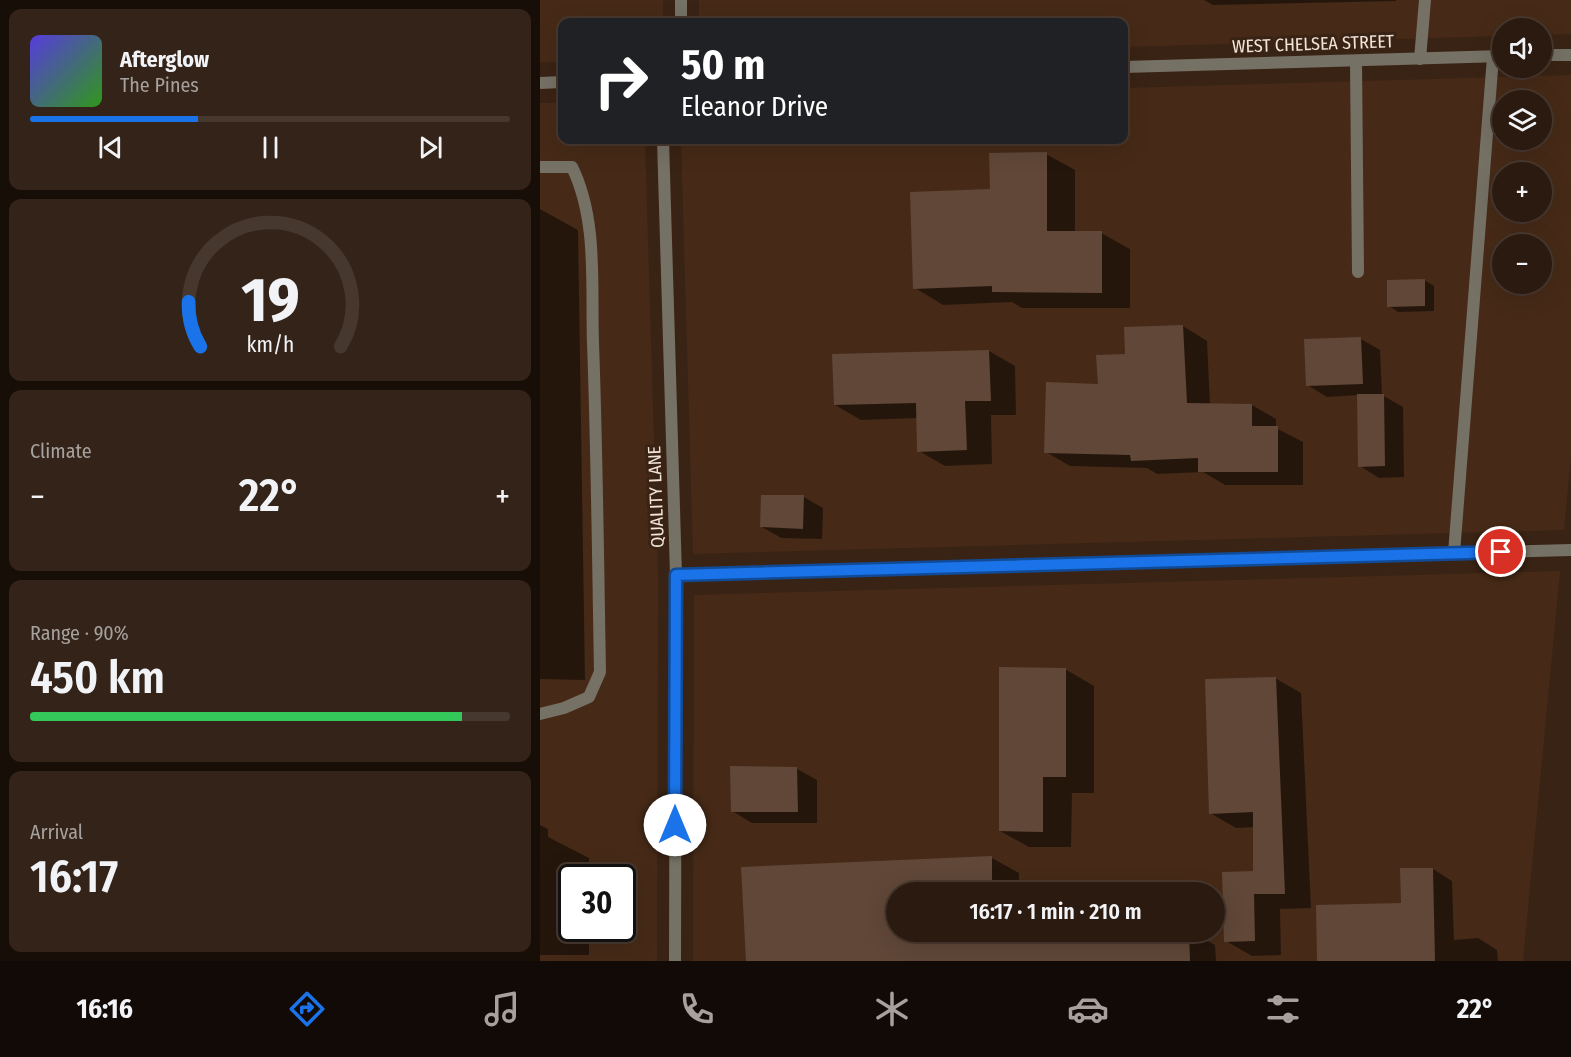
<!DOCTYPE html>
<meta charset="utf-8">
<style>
body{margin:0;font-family:"Fira Sans Condensed",sans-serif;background:#332318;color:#f1f3f6;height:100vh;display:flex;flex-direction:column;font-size:22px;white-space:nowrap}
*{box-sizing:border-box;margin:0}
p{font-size:20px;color:#a6a19e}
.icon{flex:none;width:33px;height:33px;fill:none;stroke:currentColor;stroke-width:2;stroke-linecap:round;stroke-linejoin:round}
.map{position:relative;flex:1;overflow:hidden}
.details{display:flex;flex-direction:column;gap:9px;padding:9px;background:#180e08;width:540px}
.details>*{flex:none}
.banner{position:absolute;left:18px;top:18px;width:570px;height:126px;border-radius:12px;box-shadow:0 6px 24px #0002,0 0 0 2px #47382f;background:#202124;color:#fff;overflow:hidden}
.controls{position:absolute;left:952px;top:18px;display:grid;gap:12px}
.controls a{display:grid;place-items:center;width:60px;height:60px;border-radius:50%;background:#2b1a0f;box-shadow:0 6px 24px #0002,0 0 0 2px #47382f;font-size:30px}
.speed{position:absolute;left:18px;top:864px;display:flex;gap:12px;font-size:30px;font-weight:700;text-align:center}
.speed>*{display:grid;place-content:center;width:78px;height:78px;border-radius:50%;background:#2b1a0f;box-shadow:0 6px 24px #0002,0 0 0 2px #47382f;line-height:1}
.speed .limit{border:3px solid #111;border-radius:9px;background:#fff;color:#111}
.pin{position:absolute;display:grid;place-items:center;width:51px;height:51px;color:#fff;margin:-26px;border:3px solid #fff;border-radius:50%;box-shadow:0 2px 6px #0007}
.me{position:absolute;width:66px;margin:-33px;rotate:0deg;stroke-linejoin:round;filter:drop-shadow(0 0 4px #0008)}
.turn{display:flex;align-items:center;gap:21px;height:126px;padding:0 24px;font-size:27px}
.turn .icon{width:78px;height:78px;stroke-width:2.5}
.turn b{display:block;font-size:42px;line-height:51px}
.big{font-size:45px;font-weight:600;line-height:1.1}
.details .tile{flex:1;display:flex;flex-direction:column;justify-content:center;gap:9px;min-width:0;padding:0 21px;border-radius:12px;background:#332318}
.details .dial{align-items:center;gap:0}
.dial svg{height:156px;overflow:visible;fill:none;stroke:#47382f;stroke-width:7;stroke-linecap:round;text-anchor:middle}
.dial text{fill:#f1f3f6;stroke:none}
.song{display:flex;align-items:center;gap:18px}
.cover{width:72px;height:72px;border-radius:9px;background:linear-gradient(135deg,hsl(250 70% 55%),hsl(110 70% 35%))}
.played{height:6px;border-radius:3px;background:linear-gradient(90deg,#1a73e8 35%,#47382f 35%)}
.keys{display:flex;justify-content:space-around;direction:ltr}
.heat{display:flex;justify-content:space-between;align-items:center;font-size:33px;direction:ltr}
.charge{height:9px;border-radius:4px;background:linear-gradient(90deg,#34c759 90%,#47382f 0)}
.trip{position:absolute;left:346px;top:882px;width:339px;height:60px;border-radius:30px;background:#2b1a0f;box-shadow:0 6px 24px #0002,0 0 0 2px #47382f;font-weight:600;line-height:60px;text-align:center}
.tabs{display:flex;height:96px;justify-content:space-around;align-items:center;background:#110a06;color:#a6a19e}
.tabs .icon{width:42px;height:42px}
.tabs .on{color:#1a73e8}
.tabs b{font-size:27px;color:#f1f3f6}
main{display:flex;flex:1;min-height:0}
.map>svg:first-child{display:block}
.built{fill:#462a17;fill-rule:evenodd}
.shadow{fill:#0007}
.building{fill:#604738}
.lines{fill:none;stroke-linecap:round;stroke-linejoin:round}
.lane{stroke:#767165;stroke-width:12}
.street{stroke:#767165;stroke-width:12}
.route-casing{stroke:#114b97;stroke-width:15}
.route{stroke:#1a73e8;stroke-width:10}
.labels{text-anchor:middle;stroke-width:6;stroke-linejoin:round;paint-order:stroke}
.street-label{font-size:18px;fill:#f3e4da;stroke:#392314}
</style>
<main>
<section class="details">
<div class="tile">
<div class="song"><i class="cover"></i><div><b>Afterglow</b><p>The Pines</p></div></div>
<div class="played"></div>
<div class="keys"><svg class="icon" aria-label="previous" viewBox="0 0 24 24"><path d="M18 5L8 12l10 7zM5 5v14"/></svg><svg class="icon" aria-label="pause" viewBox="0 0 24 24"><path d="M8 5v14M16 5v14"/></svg><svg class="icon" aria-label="next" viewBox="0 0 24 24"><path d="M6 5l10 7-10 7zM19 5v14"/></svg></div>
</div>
<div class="tile dial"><svg viewBox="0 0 100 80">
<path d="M14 69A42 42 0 1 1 86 69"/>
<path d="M14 69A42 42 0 0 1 8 46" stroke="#1a73e8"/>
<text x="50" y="56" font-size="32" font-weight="700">19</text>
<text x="50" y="72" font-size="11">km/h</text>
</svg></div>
<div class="tile"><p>Climate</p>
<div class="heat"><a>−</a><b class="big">22°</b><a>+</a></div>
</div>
<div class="tile"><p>Range · 90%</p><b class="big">450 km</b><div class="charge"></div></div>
<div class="tile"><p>Arrival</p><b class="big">16:17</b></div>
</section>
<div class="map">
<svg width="1031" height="961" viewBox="0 0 1031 961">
<rect width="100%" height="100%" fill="#392314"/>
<!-- built -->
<g class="built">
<path d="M 0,0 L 123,0 L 123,16 L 121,22 L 22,22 L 22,62 L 0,62 Z"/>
<path d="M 159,0 L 1031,0 L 1031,34 L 1002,35 L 1002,28 L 963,28 L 963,36 L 584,47 L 584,22 L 159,22 Z"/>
<path d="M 1031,75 L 1031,456 L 1024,530 L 153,554 L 141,140 L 584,140 L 584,88 ZM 963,100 L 1002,100 L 1002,140 L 963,140 ZM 963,172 L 1002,172 L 1002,212 L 963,212 ZM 963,244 L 1002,244 L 1002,284 L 963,284 Z"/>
<path d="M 0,103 L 22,103 L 22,140 L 105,140 L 118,575 L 117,961 L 0,961 ZM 32,878 L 82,878 L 82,928 L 32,928 Z"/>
<path d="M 1020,571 L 983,961 L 153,961 L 154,595 ZM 357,892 L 675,892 L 675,932 L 357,932 Z"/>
</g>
<!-- shadow -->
<g class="shadow">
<path d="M 664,0 L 856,0 L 856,1 L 673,5 Z"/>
<path d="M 506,154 L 535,170 L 535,232 L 561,233 L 590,249 L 590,308 L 482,308 L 472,302 L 403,305 L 375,288 L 452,191 Z"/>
<path d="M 0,209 L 38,230 L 45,680 L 0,679 Z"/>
<path d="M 884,280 L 894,286 L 894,311 L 858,312 L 849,306 Z"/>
<path d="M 643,326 L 667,341 L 670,405 L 712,405 L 736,419 L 736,428 L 763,442 L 763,485 L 685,485 L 663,472 L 617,474 L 607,468 L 530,466 L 506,452 L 587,356 Z"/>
<path d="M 821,339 L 840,350 L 842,395 L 863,407 L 864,477 L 839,478 L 820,466 L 819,395 L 787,397 L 767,385 Z"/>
<path d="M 449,351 L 475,366 L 476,415 L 451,415 L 452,464 L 405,466 L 379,451 L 378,418 L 321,420 L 295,405 Z"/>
<path d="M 264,497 L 283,508 L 282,539 L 241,538 L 222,527 Z"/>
<path d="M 525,669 L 554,686 L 554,793 L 532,793 L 531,847 L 489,847 L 460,831 Z"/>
<path d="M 735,678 L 761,693 L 771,908 L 740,909 L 741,955 L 712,956 L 686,941 L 715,873 L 714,827 L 696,828 L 670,813 Z"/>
<path d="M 192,768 L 257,769 L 277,780 L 277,823 L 212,823 L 192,811 Z"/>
<path d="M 0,825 L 8,829 L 8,837 L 49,858 L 49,878 L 32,878 L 32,928 L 49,928 L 49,955 L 0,955 Z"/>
<path d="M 452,858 L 479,873 L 479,892 L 357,892 L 357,932 L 652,932 L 675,945 L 676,961 L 207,961 L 203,869 Z"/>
<path d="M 893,869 L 912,881 L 914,940 L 938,938 L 957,950 L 958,961 L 779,961 L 862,904 Z"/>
</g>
<!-- building -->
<g class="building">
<path d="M 507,152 L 507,231 L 562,231 L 562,293 L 452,292 L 452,286 L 373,289 L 370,192 L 450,189 L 449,153 Z"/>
<path d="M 885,279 L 885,306 L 847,307 L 847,280 Z"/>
<path d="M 643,325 L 647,403 L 712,404 L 712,426 L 738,426 L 738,472 L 658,472 L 658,458 L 591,461 L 590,455 L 504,453 L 506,382 L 558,384 L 556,355 L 585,354 L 584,327 Z"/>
<path d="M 821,337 L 823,384 L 766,386 L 764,339 Z"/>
<path d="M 449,350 L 451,401 L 425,401 L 427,450 L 377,452 L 376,403 L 294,405 L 292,354 Z"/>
<path d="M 817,394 L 844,394 L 845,466 L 818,467 Z"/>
<path d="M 221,495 L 264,495 L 263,529 L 220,527 Z"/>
<path d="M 459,667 L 526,668 L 526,777 L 503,777 L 503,832 L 459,831 Z"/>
<path d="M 736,677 L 745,894 L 714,894 L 715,941 L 684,942 L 682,872 L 713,871 L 713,812 L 669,814 L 665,679 Z"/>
<path d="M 190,766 L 257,767 L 258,812 L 191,812 Z"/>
<path d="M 452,856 L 452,892 L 357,892 L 357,932 L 649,932 L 650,961 L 206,961 L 201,867 Z"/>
<path d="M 860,868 L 893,868 L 895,961 L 777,961 L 776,905 L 861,903 Z"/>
</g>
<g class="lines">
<!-- lane -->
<g class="lane">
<path d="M 880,59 L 885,0"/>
<path d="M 816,61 L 818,272"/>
<path d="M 0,167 L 32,167 C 58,220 51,285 53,343 C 57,452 58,562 60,672 L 49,697 L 24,708 L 0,714"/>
<path d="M 914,553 L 953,57"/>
</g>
<!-- street -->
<g class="street">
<path d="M 141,22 L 141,0"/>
<path d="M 1002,55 L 1031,55"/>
<path d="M 584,67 L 963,56"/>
<path d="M 0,83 L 22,82"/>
<path d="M 123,140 L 136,575 L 135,961"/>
<path d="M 136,575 L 1031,550"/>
</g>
</g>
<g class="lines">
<defs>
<path id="route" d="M 135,825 L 136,575 L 961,552"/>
</defs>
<!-- route casing -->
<use href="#route" class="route-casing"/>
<!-- route -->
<use href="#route" class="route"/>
</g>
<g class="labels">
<!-- street labels -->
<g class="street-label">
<text transform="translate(773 44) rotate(-2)" y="6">WEST CHELSEA STREET</text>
<text transform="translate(116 497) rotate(-92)" y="6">QUALITY LANE</text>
</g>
</g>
</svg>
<div class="controls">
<a><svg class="icon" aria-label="sound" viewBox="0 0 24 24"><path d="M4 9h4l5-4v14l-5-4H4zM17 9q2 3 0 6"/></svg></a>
<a><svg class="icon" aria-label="layers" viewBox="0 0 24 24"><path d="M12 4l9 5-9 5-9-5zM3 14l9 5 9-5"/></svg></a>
<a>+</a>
<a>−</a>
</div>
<div class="speed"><div class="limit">30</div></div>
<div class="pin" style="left:961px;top:552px;background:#d93025"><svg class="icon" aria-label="arrive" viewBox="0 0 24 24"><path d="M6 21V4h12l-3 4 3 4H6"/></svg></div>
<svg class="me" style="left:135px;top:825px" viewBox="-20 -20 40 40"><circle r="19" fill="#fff"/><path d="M0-13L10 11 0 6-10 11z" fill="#1a73e8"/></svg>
<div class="trip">16:17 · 1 min · 210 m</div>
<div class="banner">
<div class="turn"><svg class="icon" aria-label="right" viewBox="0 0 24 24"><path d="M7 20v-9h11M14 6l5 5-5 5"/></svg><div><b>50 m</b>Eleanor Drive</div></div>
</div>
</div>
</main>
<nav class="tabs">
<b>16:16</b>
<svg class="icon on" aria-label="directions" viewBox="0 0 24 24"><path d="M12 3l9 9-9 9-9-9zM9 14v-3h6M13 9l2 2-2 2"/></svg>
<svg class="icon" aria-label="music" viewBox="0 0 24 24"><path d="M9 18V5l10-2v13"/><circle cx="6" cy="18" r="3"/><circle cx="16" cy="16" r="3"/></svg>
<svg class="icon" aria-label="phone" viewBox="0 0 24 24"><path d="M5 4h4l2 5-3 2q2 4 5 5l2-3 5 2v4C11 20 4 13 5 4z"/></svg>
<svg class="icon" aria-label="climate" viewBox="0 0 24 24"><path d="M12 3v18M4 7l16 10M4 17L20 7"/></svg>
<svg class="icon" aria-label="car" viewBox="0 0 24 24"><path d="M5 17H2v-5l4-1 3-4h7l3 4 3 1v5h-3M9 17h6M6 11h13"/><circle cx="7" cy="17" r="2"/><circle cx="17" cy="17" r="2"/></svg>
<svg class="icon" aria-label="filters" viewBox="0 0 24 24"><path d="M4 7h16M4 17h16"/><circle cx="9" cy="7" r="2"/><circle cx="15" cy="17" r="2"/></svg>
<b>22°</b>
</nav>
